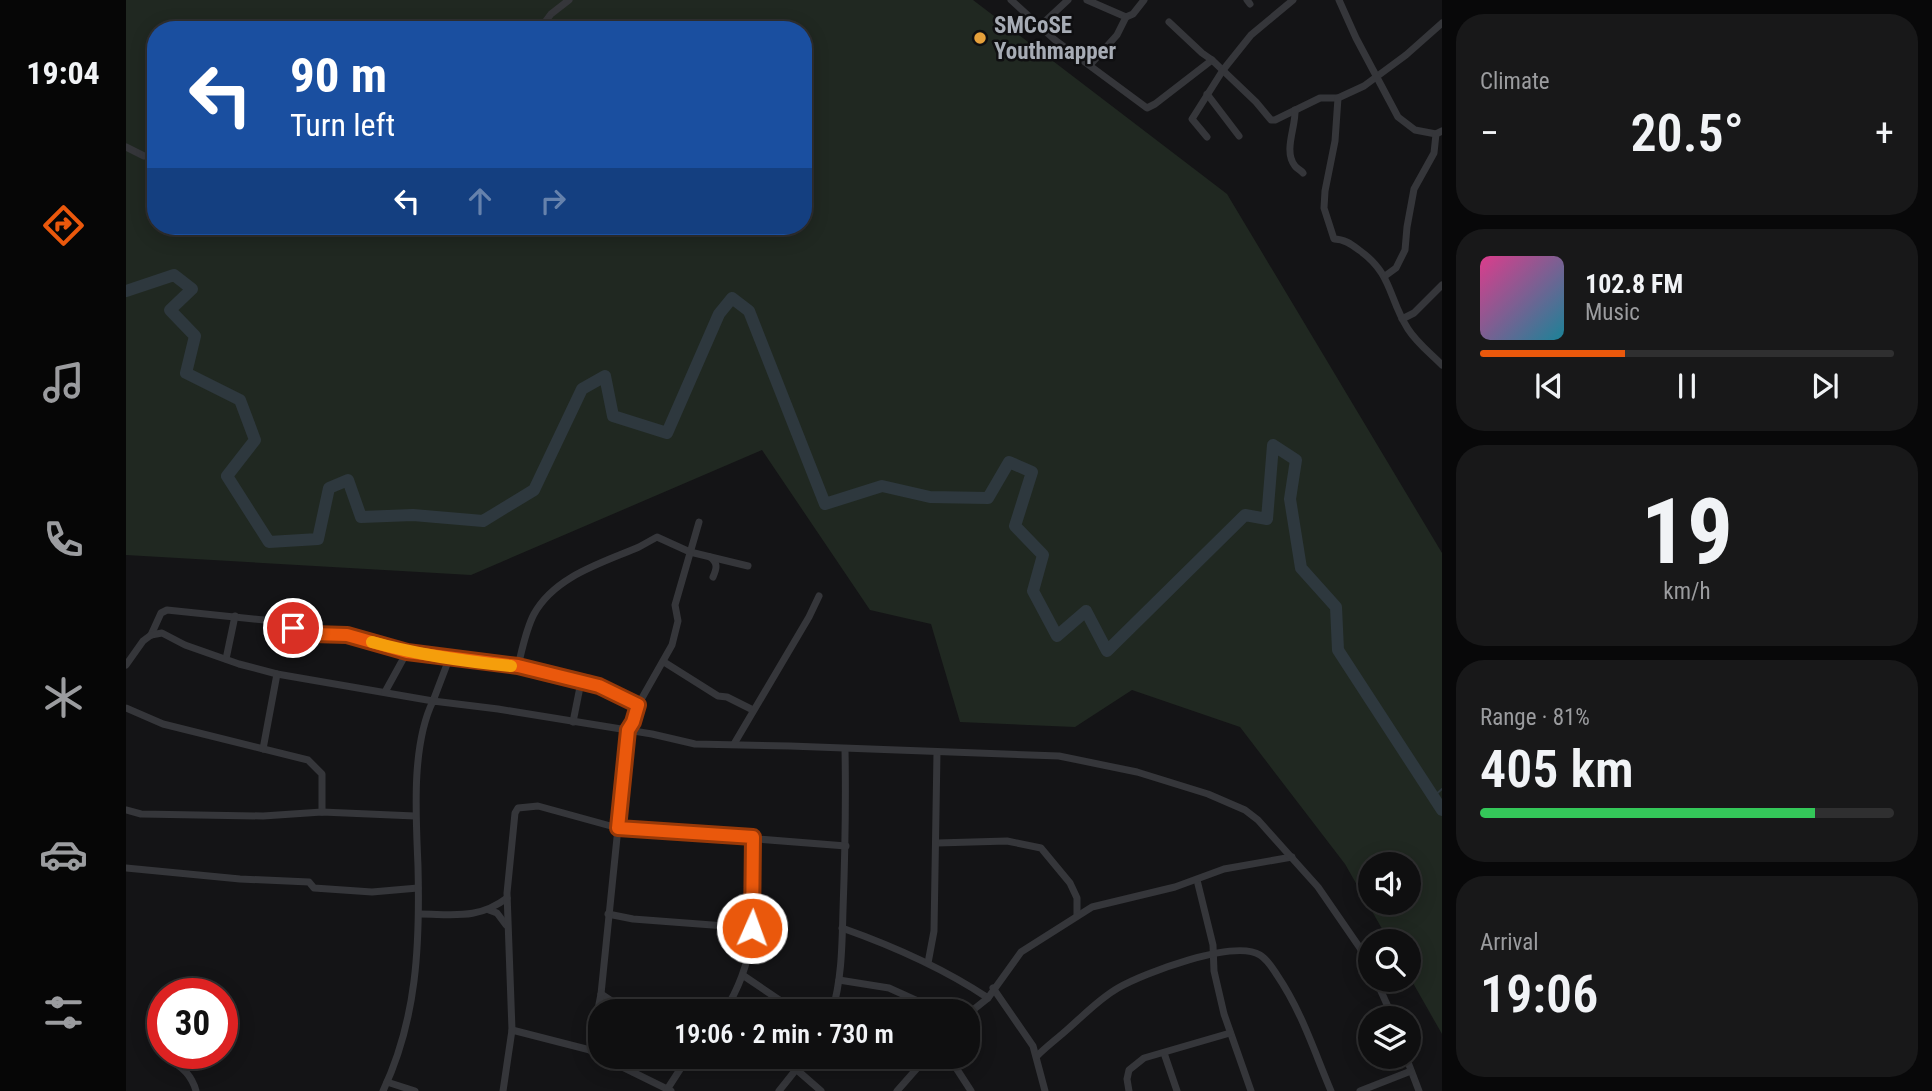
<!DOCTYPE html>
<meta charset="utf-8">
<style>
body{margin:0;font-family:"Roboto Condensed",sans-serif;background:#181819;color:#f1f3f6;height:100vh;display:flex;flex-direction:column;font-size:26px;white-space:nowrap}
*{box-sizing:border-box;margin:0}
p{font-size:23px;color:#9b9c9f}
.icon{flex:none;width:38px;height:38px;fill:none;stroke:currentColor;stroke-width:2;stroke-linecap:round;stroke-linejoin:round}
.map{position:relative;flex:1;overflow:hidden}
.panel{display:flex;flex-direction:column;gap:14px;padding:14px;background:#080809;width:490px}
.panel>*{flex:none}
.top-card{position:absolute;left:21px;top:21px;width:665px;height:214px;border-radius:28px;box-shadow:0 4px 18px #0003,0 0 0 2px #2f2f30;background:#1a4fa0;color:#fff;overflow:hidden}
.tools{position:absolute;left:1232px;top:852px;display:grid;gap:14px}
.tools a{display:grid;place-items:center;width:63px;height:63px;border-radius:50%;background:#0f0f10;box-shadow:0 4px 18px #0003,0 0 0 2px #2f2f30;font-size:35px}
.speed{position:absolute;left:21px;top:978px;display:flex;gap:14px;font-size:35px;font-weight:700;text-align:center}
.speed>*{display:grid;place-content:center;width:91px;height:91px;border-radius:50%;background:#0f0f10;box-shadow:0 4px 18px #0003,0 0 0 2px #2f2f30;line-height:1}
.speed .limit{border:10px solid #d22;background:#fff;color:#111}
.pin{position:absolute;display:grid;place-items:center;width:60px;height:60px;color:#fff;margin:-30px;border:4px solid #fff;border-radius:50%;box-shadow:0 2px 7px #0007}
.me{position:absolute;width:77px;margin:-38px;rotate:2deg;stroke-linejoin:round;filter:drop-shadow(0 0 5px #0008)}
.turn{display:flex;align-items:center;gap:24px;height:147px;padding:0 28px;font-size:32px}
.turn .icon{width:91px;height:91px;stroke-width:2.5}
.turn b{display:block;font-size:49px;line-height:60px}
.lanes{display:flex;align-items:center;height:66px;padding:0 28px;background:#0003;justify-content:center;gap:35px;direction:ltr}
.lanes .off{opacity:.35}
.big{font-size:52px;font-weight:600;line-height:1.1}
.panel .widget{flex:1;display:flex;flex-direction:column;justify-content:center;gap:10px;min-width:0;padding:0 24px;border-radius:28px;background:#181819}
.panel .dial{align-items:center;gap:0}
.dial b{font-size:91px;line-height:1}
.song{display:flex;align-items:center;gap:21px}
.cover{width:84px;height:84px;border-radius:10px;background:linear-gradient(135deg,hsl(330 70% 55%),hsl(190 70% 35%))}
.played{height:7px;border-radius:4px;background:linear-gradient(90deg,#ea580c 35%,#2f2f30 35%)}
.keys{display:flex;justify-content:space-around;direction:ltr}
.heat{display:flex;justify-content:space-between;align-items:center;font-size:38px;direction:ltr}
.charge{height:10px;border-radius:5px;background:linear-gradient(90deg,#34c759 81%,#2f2f30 0)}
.trip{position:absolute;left:462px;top:999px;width:392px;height:70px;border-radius:28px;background:#0f0f10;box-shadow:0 4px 18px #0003,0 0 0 2px #2f2f30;font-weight:600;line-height:70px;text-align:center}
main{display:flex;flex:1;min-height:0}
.tabs{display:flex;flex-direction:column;width:126px;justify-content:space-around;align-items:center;background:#060606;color:#9b9c9f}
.tabs .icon{width:49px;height:49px}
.tabs .current{color:#ea580c}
.tabs b{font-size:32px;color:#f1f3f6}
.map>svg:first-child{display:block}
.green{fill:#202821;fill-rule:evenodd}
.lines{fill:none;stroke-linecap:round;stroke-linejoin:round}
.stream{stroke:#2e383e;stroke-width:2}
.river{stroke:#2e383e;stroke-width:12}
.minor{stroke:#35363a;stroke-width:7}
.route-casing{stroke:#983908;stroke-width:18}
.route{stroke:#ea580c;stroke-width:12}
.slow{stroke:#f59e0b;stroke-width:12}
.poi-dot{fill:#e6a03b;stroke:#0f0f11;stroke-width:2.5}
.labels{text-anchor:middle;stroke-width:5;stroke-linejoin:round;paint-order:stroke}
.poi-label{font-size:23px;font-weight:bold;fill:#a7acb5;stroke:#0f0f11;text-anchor:start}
</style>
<main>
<nav class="tabs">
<b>19:04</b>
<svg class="icon current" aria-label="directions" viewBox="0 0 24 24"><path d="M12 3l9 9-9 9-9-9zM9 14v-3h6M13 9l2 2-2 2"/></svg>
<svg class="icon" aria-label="music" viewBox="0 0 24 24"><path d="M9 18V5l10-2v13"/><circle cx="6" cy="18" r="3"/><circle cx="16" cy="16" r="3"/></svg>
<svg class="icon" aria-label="phone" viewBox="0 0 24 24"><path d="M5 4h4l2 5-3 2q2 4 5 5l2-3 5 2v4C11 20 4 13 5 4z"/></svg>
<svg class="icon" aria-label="climate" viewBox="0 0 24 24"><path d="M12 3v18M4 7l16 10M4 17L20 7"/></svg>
<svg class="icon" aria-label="car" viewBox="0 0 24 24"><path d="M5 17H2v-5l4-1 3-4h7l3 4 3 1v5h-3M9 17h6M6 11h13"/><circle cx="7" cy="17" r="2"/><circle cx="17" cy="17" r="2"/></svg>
<svg class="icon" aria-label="filters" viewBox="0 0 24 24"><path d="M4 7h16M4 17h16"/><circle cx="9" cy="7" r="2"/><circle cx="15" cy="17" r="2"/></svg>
</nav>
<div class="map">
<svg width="1316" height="1091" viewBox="0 0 1316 1091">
<rect width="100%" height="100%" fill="#141416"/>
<!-- green -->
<path class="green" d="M 0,0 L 847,0 L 1101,194 L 1316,553 L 1316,1034 L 1283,976 L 1283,942 L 1263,941 L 1219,864 L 1114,727 L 1006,690 L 949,727 L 834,722 L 805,624 L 744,610 L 636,450 L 345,575 L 0,555 ZM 30,30 L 677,30 L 677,226 L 30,226 ZM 1244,864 L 1283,864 L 1283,903 L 1244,903 Z"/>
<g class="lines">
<!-- stream -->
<path class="stream" d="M 1308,796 L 1316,789"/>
<!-- river -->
<path class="river" d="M 0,291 L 48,275 L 66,289 L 44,310 L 69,336 L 60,373 L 114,400 L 129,440 L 101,476 L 143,542 L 192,539 L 203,488 L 222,480 L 235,517 L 287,515 L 357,521 L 408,490 L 456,389 L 479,376 L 487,416 L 541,433 L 593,314 L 606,298 L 623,311 L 699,504 L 756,486 L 804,497 L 862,498 L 883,462 L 906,472 L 889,526 L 917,555 L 907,591 L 931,636 L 960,611 L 981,651 L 1119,515 L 1141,519 L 1147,445 L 1170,460 L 1164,499 L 1175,568 L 1210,607 L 1212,650 L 1316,810"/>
<!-- minor -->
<g class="minor">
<path d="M 885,0 L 929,40 L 1021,108 L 1029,104 L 1086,60 L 1130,102 L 1145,120 L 1149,120 L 1194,98 L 1212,98 L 1238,86 L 1280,55 L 1316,23"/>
<path d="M 961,0 L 1000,17 L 1007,14 L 1018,0"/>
<path d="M 1121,0 L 1124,4"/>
<path d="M 1213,0 L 1230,38 L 1272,117 L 1289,130 L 1310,134"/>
<path d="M 1043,22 L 1076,53 L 1086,60"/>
<path d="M 915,25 L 942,0"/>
<path d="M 413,30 L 425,14 L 443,0"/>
<path d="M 964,65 L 991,35 L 1000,17"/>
<path d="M 1081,94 L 1113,136"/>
<path d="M 1212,98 L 1209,141 L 1199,191 L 1198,208 L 1208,239 C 1218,239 1225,244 1233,250 C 1267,274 1262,298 1282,329 C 1291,343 1304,353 1316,365"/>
<path d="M 1169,110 C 1170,127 1157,151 1169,166 C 1171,169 1175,170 1177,173"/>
<path d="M 1081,137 L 1066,119 L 1097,70 L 1125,35 L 1167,0"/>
<path d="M 0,147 L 18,156 L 30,156"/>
<path d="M 1259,276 L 1270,268 L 1279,250 L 1281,227 L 1288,189 L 1308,153 L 1310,134 L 1316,131"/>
<path d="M 1276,319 L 1288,313 L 1316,285"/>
<path d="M 584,557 C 592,563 591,568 587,577"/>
<path d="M 25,635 L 35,613 L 41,610 L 148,621 L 187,634 L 221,635 L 281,652 L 392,666 L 473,686 L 512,705"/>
<path d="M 100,659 L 109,616"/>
<path d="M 538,662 L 592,696 L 601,697 L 627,710"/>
<path d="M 0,665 L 17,641 L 25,635 L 36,633 L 59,645 L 113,664 L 151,674 L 307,701 L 323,659"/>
<path d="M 392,666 C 396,650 400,629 408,614 C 429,576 476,563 513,547 L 531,537 L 564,552 L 622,566"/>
<path d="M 259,692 L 281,652"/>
<path d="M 0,708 L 37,724 L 182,760 L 196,774 L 196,812"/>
<path d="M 447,722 L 455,682"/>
<path d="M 608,744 L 683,617 L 693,596"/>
<path d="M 137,749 L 151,674"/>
<path d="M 0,810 L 15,814 L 137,816 L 196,812 L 289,816"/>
<path d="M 811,843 L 881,841 L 915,848 L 944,883 L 951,898 L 951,914"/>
<path d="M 0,868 L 114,879 L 183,882 L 188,888 L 246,892 L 292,888"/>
<path d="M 1071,880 L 1087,945 L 1088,971 L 1098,1014 L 1125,1091"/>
<path d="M 363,910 L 371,913 L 380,925"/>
<path d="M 293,914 C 327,914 352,920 381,898"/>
<path d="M 482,914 L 507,919 L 626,928"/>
<path d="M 716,928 C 767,946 817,968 862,998"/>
<path d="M 802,963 L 808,931 L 811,752"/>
<path d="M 618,976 L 671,1012"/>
<path d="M 713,980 L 763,988 L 816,1012"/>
<path d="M 1250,980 L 1267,1018"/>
<path d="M 867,988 L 907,1046 L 919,1091"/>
<path d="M 475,994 L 493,1006 L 508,1012"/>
<path d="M 598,1012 C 635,954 628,902 627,837"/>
<path d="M 706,1012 C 716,979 716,944 717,910 C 719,856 720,803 719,749"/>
<path d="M 842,1014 L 862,998 L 895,952 L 966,907 L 1049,887 L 1098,869 L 1166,857"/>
<path d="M 386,1030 L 464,1050 L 474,1056"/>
<path d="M 464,1050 L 475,994 L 502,730 L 507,722 L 512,705 L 546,645 L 552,621 L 549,605 L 573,522"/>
<path d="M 1038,1053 L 1051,1091"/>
<path d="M 911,1056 C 921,1046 932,1038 943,1028 C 959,1014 973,999 992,988 C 1018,973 1108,939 1134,955 C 1142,960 1147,969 1151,975 C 1176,1012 1188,1051 1205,1091"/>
<path d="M 476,1057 L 545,1091"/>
<path d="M 823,1057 L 845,1091"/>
<path d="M 1280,1057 L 1293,1091"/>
<path d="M 43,1060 C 56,1066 66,1076 70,1091"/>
<path d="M 671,1070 L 695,1091"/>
<path d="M 261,1082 L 289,1091"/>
<path d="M 542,1088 L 562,1057"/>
<path d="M 257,1091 C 291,1019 294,945 292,866 C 290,817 285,746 307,701 L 372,709 L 526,734 L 569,744 L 664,746 L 933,756 L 1011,772 L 1082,794 L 1119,810 L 1132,820 L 1192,887 L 1234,948 L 1244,967"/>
<path d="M 377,1091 L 386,1030 L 381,893 L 389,813 L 392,808 L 412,806 L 492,828 L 720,846"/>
<path d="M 653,1091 L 680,1057"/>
<path d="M 771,1091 L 801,1057"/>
<path d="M 1003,1091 L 1001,1079 L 1003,1070 L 1018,1058 L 1104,1033"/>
<path d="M 1234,1091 L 1285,1071"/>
</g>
</g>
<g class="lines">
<defs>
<path id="route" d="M 167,628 L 187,634 L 221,635 L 281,652 L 392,666 L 473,686 L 512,705 L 507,722 L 502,730 L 492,828 L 627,837 L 626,928"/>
</defs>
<!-- route casing -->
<use href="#route" class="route-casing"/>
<!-- route -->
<use href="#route" class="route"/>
<!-- slow -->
<path class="slow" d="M 246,642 C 292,655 337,661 385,666"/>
</g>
<!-- markers -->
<circle class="poi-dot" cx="854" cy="38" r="7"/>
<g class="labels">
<!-- poi labels -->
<g class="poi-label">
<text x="868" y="33">SMCoSE<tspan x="868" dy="26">Youthmapper</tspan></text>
</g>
</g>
</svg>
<div class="tools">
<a><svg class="icon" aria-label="sound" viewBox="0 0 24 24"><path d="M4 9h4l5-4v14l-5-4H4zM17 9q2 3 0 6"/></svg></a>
<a><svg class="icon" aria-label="search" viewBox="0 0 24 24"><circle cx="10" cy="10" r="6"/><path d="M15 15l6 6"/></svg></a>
<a><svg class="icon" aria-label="layers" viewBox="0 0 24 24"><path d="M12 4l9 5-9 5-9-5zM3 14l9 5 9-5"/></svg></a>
</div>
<div class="speed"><div class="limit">30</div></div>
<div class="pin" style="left:167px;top:628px;background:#d93025"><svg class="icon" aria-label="arrive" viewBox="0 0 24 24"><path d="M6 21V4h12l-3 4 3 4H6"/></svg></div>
<svg class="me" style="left:626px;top:928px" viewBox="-20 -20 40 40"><circle r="17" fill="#ea580c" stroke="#fff" stroke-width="3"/><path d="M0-11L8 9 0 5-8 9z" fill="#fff"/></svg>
<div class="trip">19:06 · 2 min · 730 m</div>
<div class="top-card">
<div class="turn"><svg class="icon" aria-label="left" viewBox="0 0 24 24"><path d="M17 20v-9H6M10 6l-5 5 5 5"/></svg><div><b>90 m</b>Turn left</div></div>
<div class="lanes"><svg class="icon" aria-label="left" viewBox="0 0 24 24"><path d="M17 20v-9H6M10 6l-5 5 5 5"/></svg><svg class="icon off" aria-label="ahead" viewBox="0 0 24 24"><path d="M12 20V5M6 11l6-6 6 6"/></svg><svg class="icon off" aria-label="right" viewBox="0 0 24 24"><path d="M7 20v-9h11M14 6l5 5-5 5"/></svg></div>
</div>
</div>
<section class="panel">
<div class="widget"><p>Climate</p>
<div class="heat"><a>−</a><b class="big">20.5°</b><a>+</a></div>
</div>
<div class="widget">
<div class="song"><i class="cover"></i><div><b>102.8 FM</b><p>Music</p></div></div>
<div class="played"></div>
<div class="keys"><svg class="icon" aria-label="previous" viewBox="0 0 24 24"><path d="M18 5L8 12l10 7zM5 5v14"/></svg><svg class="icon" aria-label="pause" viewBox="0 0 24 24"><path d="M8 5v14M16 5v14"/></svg><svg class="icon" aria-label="next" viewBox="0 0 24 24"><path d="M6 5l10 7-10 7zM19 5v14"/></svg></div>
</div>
<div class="widget dial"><b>19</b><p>km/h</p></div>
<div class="widget"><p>Range · 81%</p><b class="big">405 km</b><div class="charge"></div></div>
<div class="widget"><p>Arrival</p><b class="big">19:06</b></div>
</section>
</main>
